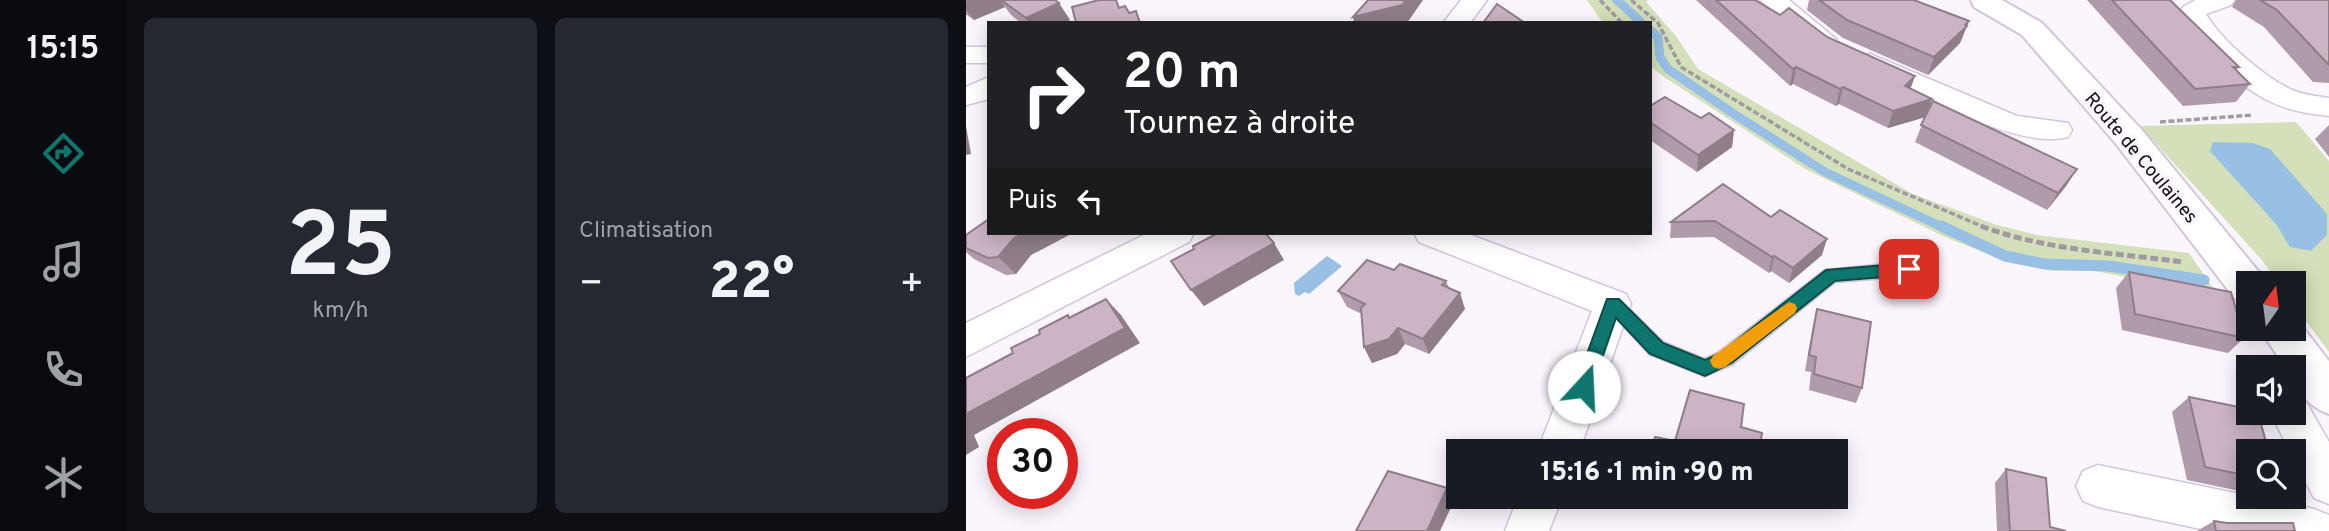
<!DOCTYPE html>
<html lang="fr">
<meta charset="utf-8">
<style>
body{margin:0;font-family:Overpass,sans-serif;background:#242831;color:#f1f3f6;height:100vh;display:flex;flex-direction:column;font-size:26px;white-space:nowrap}
*{box-sizing:border-box;margin:0}
p{font-size:23px;color:#9ea1a6}
.icon{flex:none;width:38px;height:38px;fill:none;stroke:currentColor;stroke-width:2;stroke-linecap:round;stroke-linejoin:round}
.map{position:relative;flex:1;overflow:hidden}
.sheet{display:flex;flex-direction:column;gap:18px;padding:18px;background:#0d0f14;width:840px}
.sheet>*{flex:none}
.banner{position:absolute;left:21px;top:21px;width:665px;height:214px;border-radius:0px;box-shadow:0 4px 18px #0003;background:#202124;color:#fff;overflow:hidden}
.needle{width:46px;rotate:14deg}
.fabs{position:absolute;left:1270px;top:271px;display:grid;gap:14px}
.fabs a{display:grid;place-items:center;width:70px;height:70px;border-radius:0px;background:#171b24;box-shadow:0 4px 18px #0003;font-size:35px}
.speed{position:absolute;left:21px;top:418px;display:flex;gap:14px;font-size:35px;font-weight:700;text-align:center}
.speed>*{display:grid;place-content:center;width:91px;height:91px;border-radius:50%;background:#171b24;box-shadow:0 4px 18px #0003;line-height:1}
.speed .limit{border:10px solid #d22;background:#fff;color:#111}
.pin{position:absolute;display:grid;place-items:center;width:60px;height:60px;color:#fff;margin:-30px;border-radius:14px;box-shadow:0 4px 10px #0006}
.me{position:absolute;width:77px;margin:-38px;rotate:20deg;stroke-linejoin:round;filter:drop-shadow(0 0 5px #0008)}
.turn{display:flex;align-items:center;gap:24px;height:147px;padding:0 21px;font-size:32px}
.turn .icon{width:91px;height:91px;stroke-width:2.5}
.turn b{display:block;font-size:49px;line-height:60px}
.then{display:flex;align-items:center;height:66px;padding:0 21px;background:#0003;gap:14px;font-size:26px}
.big{font-size:52px;font-weight:800;line-height:1.1}
.sheet .card{flex:1;display:flex;flex-direction:column;justify-content:center;gap:10px;min-width:0;padding:0 24px;border-radius:10px;background:#242831}
.sheet .dial{align-items:center;gap:0}
.dial b{font-size:91px;line-height:1}
.heat{display:flex;justify-content:space-between;align-items:center;font-size:38px;direction:ltr}
.sheet .tiles{flex:1;display:grid;gap:18px;grid-template-columns:repeat(2,1fr)}
.trip{position:absolute;left:480px;top:439px;width:402px;height:70px;border-radius:0px;background:#171b24;box-shadow:0 4px 18px #0003;font-weight:800;line-height:70px;text-align:center}
main{display:flex;flex:1;min-height:0}
.dock{display:flex;flex-direction:column;width:126px;justify-content:space-around;align-items:center;background:#090b0e;color:#9ea1a6}
.dock .icon{width:49px;height:49px}
.dock .selected{color:#0f766e}
.dock b{font-size:32px;color:#f1f3f6}
.map>svg:first-child{display:block}
.green{fill:#d3e0b9}
.water{fill:#98c0e5}
.lines{fill:none;stroke-linecap:round;stroke-linejoin:round}
.stream-far1{stroke:#98c0e5;stroke-width:9}
.stream{stroke:#98c0e5;stroke-width:11}
.service-casing{stroke:#d3c5dc;stroke-width:3}
.minor-casing{stroke:#d3c5dc;stroke-width:3}
.tertiary-casing{stroke:#d3c5dc;stroke-width:4}
.path-far1{stroke:#a09ba3;stroke-width:3.5;stroke-dasharray:6 2.5;stroke-linecap:butt}
.path{stroke:#a09ba3;stroke-width:5;stroke-dasharray:8 3.5;stroke-linecap:butt}
.service{fill:#fff;fill-rule:evenodd}
.minor{fill:#fff;fill-rule:evenodd}
.tertiary{fill:#fff;fill-rule:evenodd}
.wall{fill:#af9ba9}
.shaded-wall{fill:#8f7e8a}
.building{fill:#ccb4c5;stroke:#8f7e8a;stroke-width:2}
.route{fill:#0f766e;stroke:#0a4d48;stroke-width:2}
.slow{fill:#f59e0b}
.labels{text-anchor:middle;stroke-width:7;stroke-linejoin:round;paint-order:stroke}
.street-label{font-size:19px;fill:#140f17;stroke:#fbf5fe}
</style>
<main>
<nav class="dock">
<b>15:15</b>
<svg class="icon selected" aria-label="directions" viewBox="0 0 24 24"><path d="M12 3l9 9-9 9-9-9zM9 14v-3h6M13 9l2 2-2 2"/></svg>
<svg class="icon" aria-label="music" viewBox="0 0 24 24"><path d="M9 18V5l10-2v13"/><circle cx="6" cy="18" r="3"/><circle cx="16" cy="16" r="3"/></svg>
<svg class="icon" aria-label="phone" viewBox="0 0 24 24"><path d="M5 4h4l2 5-3 2q2 4 5 5l2-3 5 2v4C11 20 4 13 5 4z"/></svg>
<svg class="icon" aria-label="climate" viewBox="0 0 24 24"><path d="M12 3v18M4 7l16 10M4 17L20 7"/></svg>
</nav>
<section class="sheet">
<div class="tiles">
<div class="card dial"><b>25</b><p>km/h</p></div>
<div class="card"><p>Climatisation</p>
<div class="heat"><a>−</a><b class="big">22°</b><a>+</a></div>
</div>
</div>
</section>
<div class="map">
<svg width="1363" height="531" viewBox="0 0 1363 531">
<rect width="100%" height="100%" fill="#fbf5fe"/>
<!-- green -->
<g class="green">
<path d="M 621,0 L 682,0 L 680,2 L 710,36 L 732,69 L 947,194 L 1031,225 L 1071,235 L 1223,253 L 1252,295 L 1129,271 L 1085,271 L 1022,254 L 981,238 L 841,170 L 698,77 L 684,66 L 684,23 L 637,23 Z"/>
<path d="M 1330,122 L 1363,161 L 1363,352 L 1328,305 L 1328,284 L 1313,283 L 1296,260 L 1174,126 Z"/>
</g>
<!-- water -->
<g class="water">
<path d="M 1247,142 L 1287,143 L 1304,149 L 1361,214 L 1361,235 L 1345,251 L 1324,247 L 1310,224 L 1244,151 Z"/>
<path d="M 361,256 L 376,266 L 343,294 L 339,292 L 333,296 L 329,294 L 328,283 Z"/>
</g>
<g class="lines">
<!-- stream-far1 -->
<g class="stream-far1">
<path d="M 651,0 L 676,23"/>
<path d="M 684,30 L 692,37 L 694,57 L 702,69 L 768,114 L 859,172 L 978,228"/>
</g>
<!-- stream -->
<path class="stream" d="M 975,226 L 1039,256 L 1079,264 L 1142,266 L 1238,280"/>
<defs>
<path id="service" d="M 943,262 L 949,264 L 952,269 L 949,274 L 943,276 L 869,282 L 767,364 L 739,376 L 683,354 L 638,304 L 641,299 L 647,297 L 653,299 L 697,342 L 738,359 L 753,352 L 859,270 Z"/>
<g id="minor">
<path d="M 495,0 L 521,0 L 504,23 L 477,23 Z"/>
<path d="M 794,0 L 823,0 L 870,39 L 866,45 L 857,47 L 848,45 Z"/>
<path d="M 1229,0 L 1269,0 L 1265,5 L 1240,14 C 1255,40 1298,77 1326,90 C 1338,95 1350,96 1363,98 L 1363,116 C 1343,114 1323,111 1305,102 C 1272,87 1230,44 1213,12 L 1217,7 Z"/>
<rect x="0" y="47" width="23" height="16"/>
<path d="M 904,54 L 1051,116 L 1102,123 L 1106,130 L 1102,137 C 1051,151 943,90 894,68 L 890,62 L 894,56 Z"/>
<path d="M 23,77 L 23,99 L 0,105 L 0,87 Z"/>
<path d="M 182,233 L 228,233 L 223,242 L 0,357 L 0,323 Z"/>
<path d="M 448,233 L 500,233 L 660,294 L 665,304 L 613,452 L 571,452 L 626,311 L 453,242 Z"/>
<path d="M 1328,396 L 1339,400 L 1363,442 L 1363,504 L 1348,498 L 1328,460 L 1328,452 L 1324,452 L 1305,413 L 1328,413 Z"/>
<path d="M 1132,465 L 1348,509 L 1363,515 L 1363,531 L 1244,531 L 1132,507 L 1117,501 L 1110,486 L 1117,471 Z"/>
<path d="M 552,497 L 596,497 L 583,531 L 539,531 Z"/>
</g>
<g id="tertiary">
<path d="M 1005,0 L 1036,0 L 1076,23 L 1175,129 L 1297,277 L 1300,284 L 1283,284 L 1283,304 L 1269,299 L 1151,145 L 1056,35 L 1008,7 Z"/>
<path d="M 1328,316 L 1363,361 L 1363,414 C 1343,407 1328,390 1328,368 L 1319,368 L 1294,329 L 1328,329 Z"/>
</g>
</defs>
<!-- service casing -->
<use href="#service" class="service-casing"/>
<!-- minor casing -->
<use href="#minor" class="minor-casing"/>
<!-- tertiary casing -->
<use href="#tertiary" class="tertiary-casing"/>
<!-- path-far1 -->
<g class="path-far1">
<path d="M 634,0 L 656,23"/>
<path d="M 665,0 L 692,23 L 715,67 L 882,169 L 1020,228"/>
<path d="M 1194,122 L 1287,115"/>
</g>
<!-- path -->
<path class="path" d="M 1015,226 C 1078,250 1150,253 1217,262"/>
<!-- service -->
<use href="#service" class="service"/>
<!-- minor -->
<use href="#minor" class="minor"/>
<!-- tertiary -->
<use href="#tertiary" class="tertiary"/>
</g>
<!-- wall -->
<g class="wall">
<path d="M 0,0 L 89,0 L 104,20 L 98,23 L 55,23 L 45,15 L 39,7 L 8,20 L 1,15 L 0,15 Z"/>
<path d="M 730,0 L 789,0 L 814,15 L 861,37 L 945,89 L 966,99 L 963,108 L 1111,169 L 1100,186 L 1081,210 L 949,142 L 959,117 L 922,128 L 873,104 L 870,106 L 827,84 L 824,86 Z"/>
<path d="M 843,0 L 948,0 L 1003,21 L 994,43 L 962,75 L 877,38 L 841,10 Z"/>
<path d="M 1121,0 L 1204,0 L 1273,67 L 1270,71 L 1284,84 L 1270,102 L 1217,106 Z"/>
<path d="M 1270,0 L 1363,0 L 1363,83 L 1347,82 L 1298,27 L 1266,7 Z"/>
<path d="M 684,106 L 735,118 L 768,130 L 766,147 L 731,172 L 684,140 Z"/>
<path d="M 1363,125 L 1363,157 L 1349,139 Z"/>
<path d="M 757,184 L 856,255 L 823,283 L 805,271 L 803,273 L 748,237 L 704,238 L 705,222 Z"/>
<path d="M 23,233 L 101,233 L 103,235 L 65,255 L 50,274 L 40,275 L 8,259 L 0,252 L 0,235 Z"/>
<path d="M 428,270 L 480,281 L 483,288 L 499,309 L 463,354 L 439,344 L 431,354 L 406,363 L 398,347 L 396,314 L 381,307 L 372,291 Z"/>
<path d="M 1163,272 L 1278,338 L 1262,353 L 1156,330 L 1150,288 Z"/>
<path d="M 851,309 L 896,388 L 890,403 L 843,390 L 845,372 L 839,371 L 847,325 Z"/>
<path d="M 1223,397 L 1283,452 L 1283,493 L 1221,480 L 1206,412 Z"/>
<path d="M 1040,469 L 1084,527 L 1100,531 L 1031,531 L 1029,483 Z"/>
<path d="M 689,497 L 754,497 L 752,505 L 722,498 L 720,506 Z"/>
<path d="M 1248,521 L 1261,523 L 1329,531 L 1231,531 Z"/>
</g>
<!-- shaded-wall -->
<g class="shaded-wall">
<path d="M 2,0 L 34,0 L 39,7 L 8,20 L 0,10 L 0,1 Z"/>
<path d="M 440,0 L 457,0 L 441,23 L 388,23 L 387,17 Z"/>
<path d="M 93,3 L 104,20 L 98,23 L 63,23 L 60,18 Z"/>
<path d="M 1003,21 L 994,43 L 962,75 L 968,57 Z"/>
<path d="M 830,67 L 827,84 L 824,86 L 827,69 Z"/>
<path d="M 949,76 L 943,93 L 939,86 Z"/>
<path d="M 877,87 L 873,104 L 870,106 L 874,89 Z"/>
<path d="M 966,99 L 960,117 L 922,128 L 927,111 Z"/>
<path d="M 0,126 L 5,154 L 0,155 Z"/>
<path d="M 768,130 L 766,147 L 731,172 L 732,155 Z"/>
<path d="M 1111,169 L 1100,186 L 1081,210 L 1092,193 Z"/>
<path d="M 59,233 L 101,233 L 103,235 L 65,255 L 50,274 L 32,257 L 48,238 Z"/>
<path d="M 861,239 L 856,255 L 823,283 L 827,268 Z"/>
<path d="M 308,243 L 318,260 L 238,306 L 225,290 Z"/>
<path d="M 808,256 L 805,271 L 803,273 L 806,257 Z"/>
<path d="M 494,293 L 499,309 L 463,354 L 457,339 Z"/>
<path d="M 140,299 L 155,315 L 174,343 L 8,435 L 13,447 L 0,455 L 0,414 Z"/>
<path d="M 432,328 L 439,344 L 431,354 L 406,363 L 398,347 Z"/>
<path d="M 481,488 L 488,501 L 474,531 L 461,531 Z"/>
</g>
<!-- building -->
<g class="building">
<path d="M 35,0 L 89,0 L 93,3 L 60,18 Z"/>
<path d="M 133,0 L 150,0 L 153,8 L 159,6 L 163,13 L 170,11 L 174,23 L 110,23 L 106,7 Z"/>
<path d="M 402,0 L 440,0 L 436,5 L 387,17 Z"/>
<path d="M 750,0 L 789,0 L 814,15 L 823,8 L 861,37 L 949,76 L 939,86 L 966,99 L 927,111 L 877,87 L 874,89 L 830,67 L 827,69 Z"/>
<path d="M 853,0 L 948,0 L 1003,21 L 999,25 L 1001,26 L 968,57 L 881,20 Z"/>
<path d="M 1146,0 L 1204,0 L 1273,67 L 1267,67 L 1284,84 L 1229,89 Z"/>
<path d="M 1294,0 L 1363,0 L 1363,65 L 1311,10 Z"/>
<path d="M 531,4 L 556,21 L 554,23 L 517,23 Z"/>
<path d="M 699,97 L 735,118 L 743,113 L 768,130 L 732,155 L 684,122 L 684,106 Z"/>
<path d="M 967,101 L 1111,169 L 1092,193 L 955,125 Z"/>
<path d="M 757,184 L 805,217 L 814,210 L 861,239 L 827,268 L 808,256 L 806,257 L 749,221 L 705,222 Z"/>
<path d="M 23,219 L 23,233 L 59,233 L 48,238 L 32,257 L 22,258 L 0,248 L 0,235 Z"/>
<path d="M 252,233 L 299,233 L 308,243 L 225,290 L 205,261 L 228,249 L 227,246 Z"/>
<path d="M 401,260 L 428,270 L 434,264 L 480,281 L 476,285 L 494,293 L 457,339 L 432,328 L 423,339 L 398,347 L 395,308 L 399,304 L 372,291 Z"/>
<path d="M 1163,272 L 1265,292 L 1278,338 L 1169,314 Z"/>
<path d="M 140,299 L 159,328 L 0,414 L 0,378 L 47,353 L 45,348 L 74,334 L 73,330 L 102,315 L 103,318 Z"/>
<path d="M 851,309 L 905,322 L 896,388 L 848,374 L 850,357 L 843,355 Z"/>
<path d="M 724,390 L 778,404 L 775,427 L 796,433 L 793,452 L 685,452 L 689,437 L 709,441 Z"/>
<path d="M 1223,397 L 1283,409 L 1283,413 L 1292,413 L 1302,449 L 1309,450 L 1310,452 L 1283,452 L 1283,476 L 1239,467 Z"/>
<path d="M 1040,469 L 1080,478 L 1084,527 L 1100,531 L 1044,531 Z"/>
<path d="M 422,471 L 481,488 L 461,531 L 390,531 Z"/>
<path d="M 1248,521 L 1261,523 L 1327,523 L 1329,531 L 1250,531 Z"/>
</g>
<!-- route -->
<path class="route" d="M 943,263 L 951,269 L 943,275 L 869,281 L 766,363 L 739,376 L 684,354 L 650,318 L 624,393 L 618,395 L 612,393 L 609,387 L 641,299 L 653,299 L 697,343 L 739,360 L 754,353 L 860,270 Z"/>
<!-- slow -->
<path class="slow" d="M 823,302 L 829,304 L 831,308 L 829,313 L 759,367 L 753,369 L 747,367 L 744,361 L 747,356 Z"/>
<g class="labels">
<!-- street labels -->
<g class="street-label">
<text transform="translate(1176 157) rotate(50)" y="7">Route de Coulaines</text>
</g>
</g>
</svg>
<div class="fabs">
<a><svg class="needle" viewBox="-14 -14 28 28"><path d="M0-13l5 13h-10z" fill="#e53935"/><path d="M0 13l5-13h-10z" fill="#9ea1a6"/></svg></a>
<a><svg class="icon" aria-label="sound" viewBox="0 0 24 24"><path d="M4 9h4l5-4v14l-5-4H4zM17 9q2 3 0 6"/></svg></a>
<a><svg class="icon" aria-label="search" viewBox="0 0 24 24"><circle cx="10" cy="10" r="6"/><path d="M15 15l6 6"/></svg></a>
</div>
<div class="speed"><div class="limit">30</div></div>
<div class="pin" style="left:943px;top:269px;background:#d93025"><svg class="icon" aria-label="arrive" viewBox="0 0 24 24"><path d="M6 21V4h12l-3 4 3 4H6"/></svg></div>
<svg class="me" style="left:618px;top:387px" viewBox="-20 -20 40 40"><circle r="19" fill="#fff"/><path d="M0-13L10 11 0 6-10 11z" fill="#0f766e"/></svg>
<div class="trip">15:16 · 1 min · 90 m</div>
<div class="banner">
<div class="turn"><svg class="icon" aria-label="right" viewBox="0 0 24 24"><path d="M7 20v-9h11M14 6l5 5-5 5"/></svg><div><b>20 m</b>Tournez à droite</div></div>
<div class="then">Puis<svg class="icon" aria-label="left" viewBox="0 0 24 24"><path d="M17 20v-9H6M10 6l-5 5 5 5"/></svg></div>
</div>
</div>
</main>
